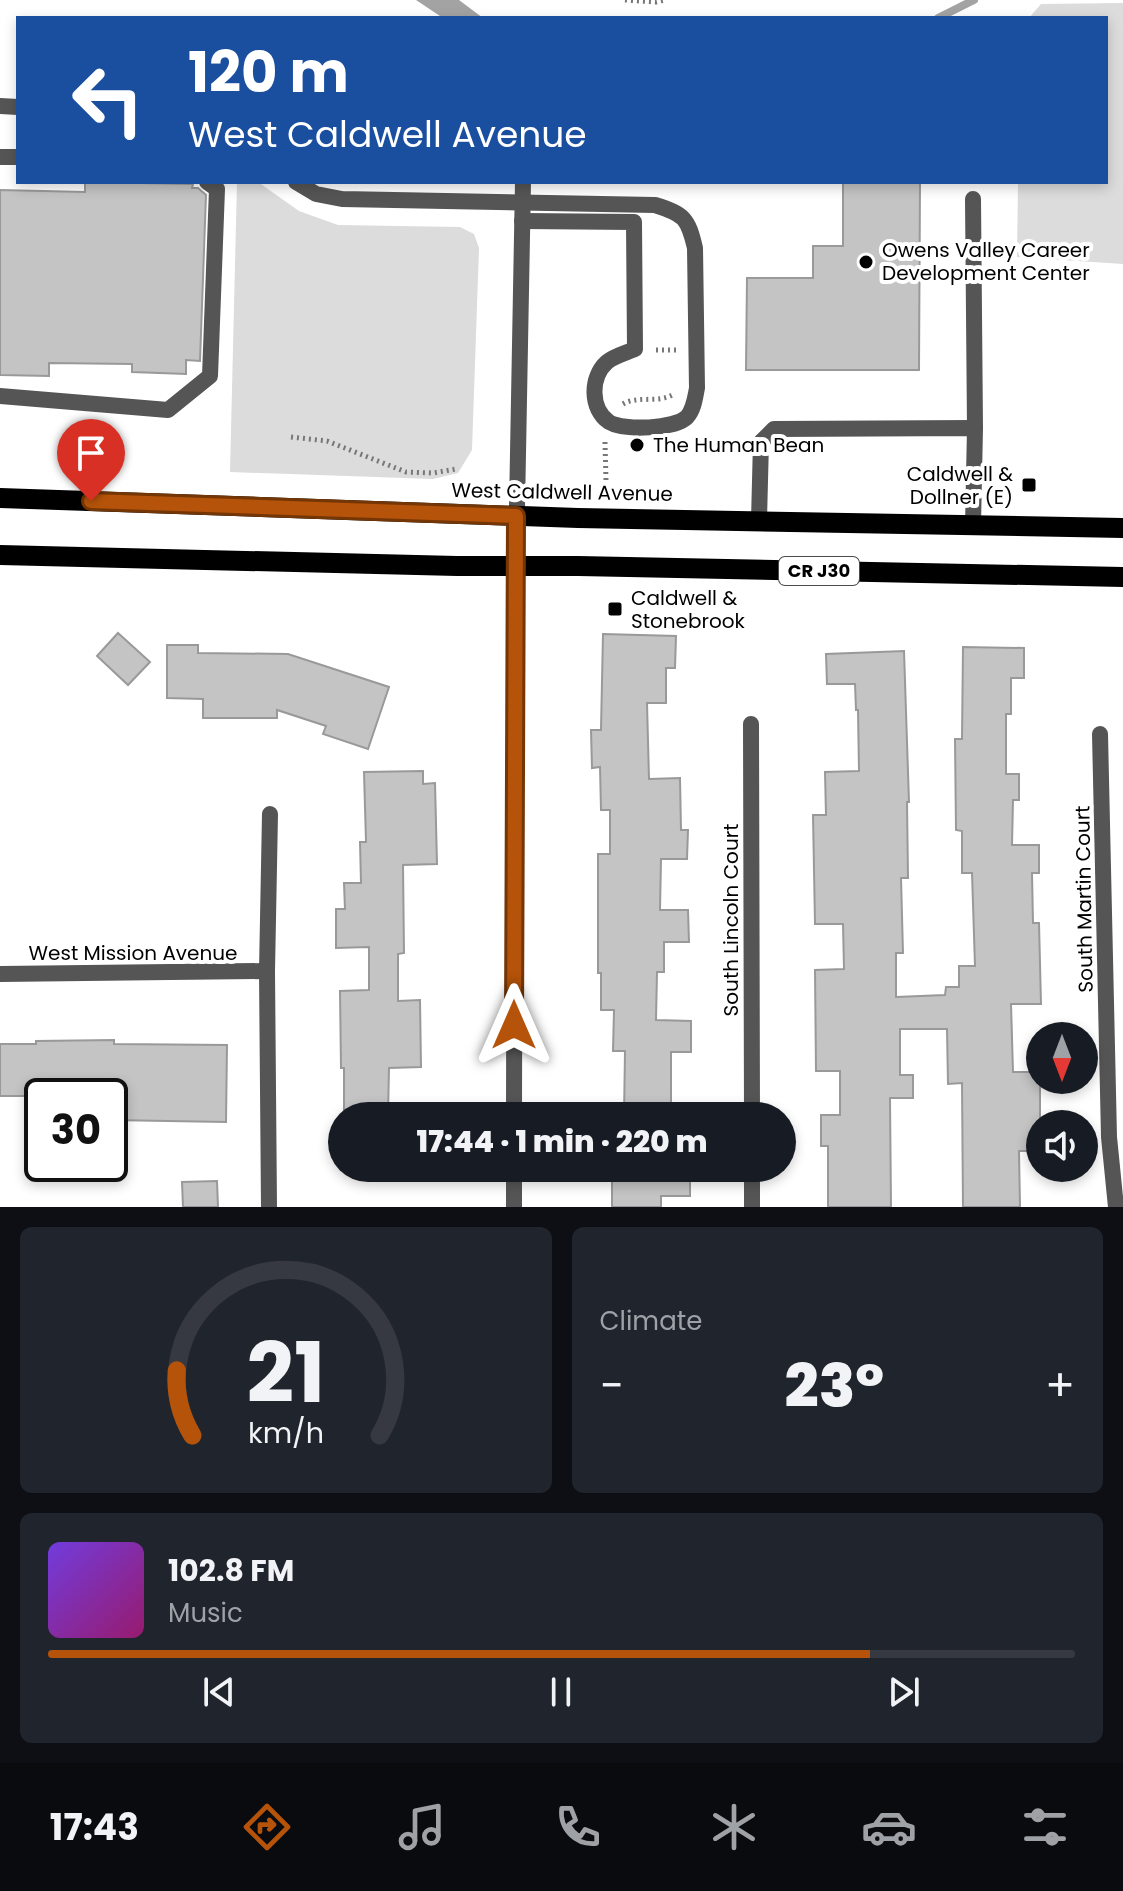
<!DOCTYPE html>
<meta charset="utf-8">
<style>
body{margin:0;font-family:Poppins,sans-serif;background:#20242c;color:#f1f3f6;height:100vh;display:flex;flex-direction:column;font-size:30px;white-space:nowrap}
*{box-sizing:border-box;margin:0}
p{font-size:26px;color:#9ea1a6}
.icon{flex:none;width:44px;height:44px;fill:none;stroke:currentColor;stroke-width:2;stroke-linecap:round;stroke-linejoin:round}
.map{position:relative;height:1207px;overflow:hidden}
.drawer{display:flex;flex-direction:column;gap:20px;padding:20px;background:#0d0f14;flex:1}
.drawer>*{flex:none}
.guide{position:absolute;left:16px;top:16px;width:1092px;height:168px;border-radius:0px;box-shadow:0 4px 12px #0003;background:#1a4fa0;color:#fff;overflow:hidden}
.needle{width:52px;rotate:180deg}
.buttons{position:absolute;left:1026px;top:1022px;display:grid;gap:16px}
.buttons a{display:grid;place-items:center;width:72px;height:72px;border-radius:50%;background:#171b24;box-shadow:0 4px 12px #0003;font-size:40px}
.speed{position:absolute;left:24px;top:1078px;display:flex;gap:16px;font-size:40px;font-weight:700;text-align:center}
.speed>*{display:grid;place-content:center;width:104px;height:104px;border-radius:50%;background:#171b24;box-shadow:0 4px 12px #0003;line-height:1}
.speed .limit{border:4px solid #111;border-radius:12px;background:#fff;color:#111}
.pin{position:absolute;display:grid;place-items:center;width:68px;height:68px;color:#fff;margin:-82px -34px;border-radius:50% 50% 50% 0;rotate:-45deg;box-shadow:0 0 8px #0007}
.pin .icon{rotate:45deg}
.me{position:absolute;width:88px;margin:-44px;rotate:0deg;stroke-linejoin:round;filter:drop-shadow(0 0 6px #0008)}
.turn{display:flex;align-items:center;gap:28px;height:168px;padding:0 40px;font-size:36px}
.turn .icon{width:104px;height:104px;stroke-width:2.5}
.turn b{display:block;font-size:56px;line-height:68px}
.big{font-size:60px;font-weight:800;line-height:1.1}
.drawer .tile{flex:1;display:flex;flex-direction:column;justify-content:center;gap:12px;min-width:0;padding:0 28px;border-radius:12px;background:#20242c}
.drawer .dial{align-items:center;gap:0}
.dial svg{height:208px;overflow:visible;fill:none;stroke:#363941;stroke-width:7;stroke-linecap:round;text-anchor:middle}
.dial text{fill:#f1f3f6;stroke:none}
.song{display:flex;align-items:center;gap:24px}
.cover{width:96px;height:96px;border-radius:12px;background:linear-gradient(135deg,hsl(260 70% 55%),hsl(320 70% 35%))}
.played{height:8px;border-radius:4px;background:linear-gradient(90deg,#b45309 80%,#363941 80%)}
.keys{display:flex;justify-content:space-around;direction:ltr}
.heat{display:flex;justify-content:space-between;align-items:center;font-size:44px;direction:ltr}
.drawer .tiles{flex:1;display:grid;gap:20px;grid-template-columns:1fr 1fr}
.tile:last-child{grid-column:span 2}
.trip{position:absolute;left:328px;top:1102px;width:468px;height:80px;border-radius:40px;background:#171b24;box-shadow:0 4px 12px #0003;font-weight:800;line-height:80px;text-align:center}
.tab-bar{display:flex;height:128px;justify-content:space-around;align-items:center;background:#090b0e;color:#9ea1a6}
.tab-bar .icon{width:56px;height:56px}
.tab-bar .current{color:#b45309}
.tab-bar b{font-size:36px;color:#f1f3f6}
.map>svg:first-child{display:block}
.green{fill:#dcdcdc}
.water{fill:#a3a3a3}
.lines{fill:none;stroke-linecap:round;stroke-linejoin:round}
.stream{stroke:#a3a3a3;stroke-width:8}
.building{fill:#c4c4c4;stroke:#999;stroke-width:2}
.path{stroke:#777;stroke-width:5;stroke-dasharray:2 4;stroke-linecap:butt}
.service{stroke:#555;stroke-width:16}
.minor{stroke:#555;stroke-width:16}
.primary{stroke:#000;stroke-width:20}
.route-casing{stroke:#753606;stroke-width:20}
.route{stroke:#b45309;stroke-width:14}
.poi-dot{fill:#000;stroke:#fff;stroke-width:3}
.labels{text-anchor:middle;stroke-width:8;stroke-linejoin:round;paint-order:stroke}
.shield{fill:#fff;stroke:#4c4c4c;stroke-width:2}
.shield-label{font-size:18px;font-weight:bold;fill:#000}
.poi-label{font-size:20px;fill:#000;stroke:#fff;text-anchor:start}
.street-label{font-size:20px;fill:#000;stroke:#fff}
</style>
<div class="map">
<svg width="1123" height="1207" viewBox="0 0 1123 1207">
<rect width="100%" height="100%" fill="#fff"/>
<!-- green -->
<g class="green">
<path d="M 1123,3 L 1123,264 L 1017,257 L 1018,182 L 1106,182 L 1106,18 L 1029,18 L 1041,4 Z"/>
<path d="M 237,182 L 258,182 L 299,211 L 338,225 L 460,227 L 474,234 L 479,248 L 472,450 L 458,473 L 433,479 L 230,472 Z"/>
</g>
<!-- water -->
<path class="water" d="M 416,0 L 459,0 L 483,18 L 443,18 Z"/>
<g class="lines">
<!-- stream -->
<path class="stream" d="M 938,18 L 974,0"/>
</g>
<!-- building -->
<g class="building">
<path d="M 85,182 L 193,184 L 192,188 L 198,188 L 206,195 L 200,361 L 186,360 L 186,374 L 132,372 L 132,364 L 49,363 L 49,376 L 0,375 L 0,190 L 85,192 Z"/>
<path d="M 843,182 L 920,182 L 919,370 L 746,370 L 747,278 L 813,278 L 813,246 L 843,246 Z"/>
<path d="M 118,633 L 150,662 L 128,685 L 97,656 Z"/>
<path d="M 603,634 L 676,636 L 675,668 L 666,668 L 666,703 L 647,703 L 649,779 L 680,778 L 681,830 L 688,830 L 687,859 L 661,859 L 660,910 L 688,910 L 689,942 L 664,942 L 664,972 L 657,972 L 656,1020 L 691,1021 L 691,1052 L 671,1052 L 671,1116 L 624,1116 L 625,1051 L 613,1051 L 614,1010 L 601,1010 L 601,973 L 598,973 L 598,854 L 610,854 L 610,810 L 601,810 L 600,767 L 592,768 L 591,730 L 601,730 Z"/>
<path d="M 167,645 L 198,645 L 198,653 L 288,654 L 389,687 L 368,749 L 323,734 L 326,726 L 277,710 L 277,718 L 203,718 L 203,699 L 167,698 Z"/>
<path d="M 963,647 L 1024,648 L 1024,678 L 1011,678 L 1011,714 L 1006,714 L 1006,774 L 1019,774 L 1019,800 L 1013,800 L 1012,845 L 1039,845 L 1039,873 L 1032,873 L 1033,923 L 1039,923 L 1041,1004 L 1011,1004 L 1013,1072 L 1040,1072 L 1040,1151 L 1019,1151 L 1020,1207 L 963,1207 L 962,1083 L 948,1084 L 947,1029 L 900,1029 L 900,1075 L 913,1075 L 913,1098 L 890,1098 L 891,1207 L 828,1207 L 828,1146 L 821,1146 L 821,1115 L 840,1115 L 840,1071 L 816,1071 L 815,970 L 844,969 L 843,924 L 815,924 L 813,815 L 826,815 L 825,772 L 859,771 L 858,710 L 856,710 L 855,684 L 827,684 L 826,654 L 904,651 L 909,802 L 907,802 L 908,878 L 901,878 L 903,953 L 896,953 L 896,997 L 945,995 L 946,987 L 959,987 L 959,966 L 975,966 L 972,873 L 962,873 L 962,831 L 956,830 L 955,739 L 962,739 Z"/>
<path d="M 423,771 L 423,784 L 435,783 L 437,864 L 403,865 L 404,953 L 398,954 L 398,1001 L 420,1000 L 421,1067 L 389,1068 L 388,1116 L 344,1116 L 344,1068 L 341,1068 L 340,991 L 369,990 L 369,947 L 336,948 L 336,909 L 345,909 L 344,883 L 361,883 L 360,842 L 366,842 L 364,772 Z"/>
<path d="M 114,1040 L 114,1044 L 227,1045 L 226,1122 L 110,1120 L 110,1096 L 0,1096 L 0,1044 L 36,1044 L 36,1041 Z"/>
<path d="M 612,1168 L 690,1168 L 690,1196 L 661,1196 L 661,1207 L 612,1207 Z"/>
<path d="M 217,1181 L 218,1207 L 183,1207 L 182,1182 Z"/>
</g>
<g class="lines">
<!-- path -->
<g class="path">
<path d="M 625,0 L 656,2 L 665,0"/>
<path d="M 656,350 L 678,350"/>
<path d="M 623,404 C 638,395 658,404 674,394"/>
<path d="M 291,437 L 327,441 L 406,472 L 433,473 L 456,469"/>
<path d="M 605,442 L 606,481"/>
</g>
<!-- service -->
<g class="service">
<path d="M 0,106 L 18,107"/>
<path d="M 0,157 L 18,157"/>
<path d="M 296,182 L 316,194 L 342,199 L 655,205 C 684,214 688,218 695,248 L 697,388 C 695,398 694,409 687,417 C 675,429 624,431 609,422 C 590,409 590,377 607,362 C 614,356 626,353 635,349 L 634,222 L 522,221"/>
<path d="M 973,199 L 975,428"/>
<path d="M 0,396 L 168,410 L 210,376 L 217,189 L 207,182"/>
<path d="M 759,520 L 761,442 L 774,429 L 975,428 L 973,525"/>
</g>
<!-- minor -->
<g class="minor">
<path d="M 751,724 L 752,1116"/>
<path d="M 1100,734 L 1109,1137 L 1116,1207"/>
<path d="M 0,974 L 267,971"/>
<path d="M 514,1116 L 515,616 L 523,182"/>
<path d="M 752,1168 L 752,1207"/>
<path d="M 269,1207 L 267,971 L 270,814"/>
<path d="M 514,1207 L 514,1168"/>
</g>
<!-- primary -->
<g class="primary">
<path d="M 0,498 L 578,518 L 1123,528"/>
<path d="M 0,555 L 457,566 L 578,566 L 1123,577"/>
</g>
</g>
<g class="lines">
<defs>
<path id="route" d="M 91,501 L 516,516 L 514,1025"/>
</defs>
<!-- route casing -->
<use href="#route" class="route-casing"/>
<!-- route -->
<use href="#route" class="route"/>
</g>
<!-- markers -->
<g class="poi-dot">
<circle cx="866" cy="262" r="8"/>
<circle cx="637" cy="445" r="8"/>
<rect x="1021" y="477" width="16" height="16" rx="4"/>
<rect x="607" y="601" width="16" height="16" rx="4"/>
</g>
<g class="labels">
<!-- shield labels -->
<rect class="shield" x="779" y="557" width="80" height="28" rx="6"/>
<g class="shield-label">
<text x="819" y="577">CR J30</text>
</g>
<!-- poi labels -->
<g class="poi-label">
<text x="882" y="257">Owens Valley Career<tspan x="882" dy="23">Development Center</tspan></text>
<text x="653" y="452">The Human Bean</text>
<text x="1013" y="481" text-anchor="end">Caldwell &amp;<tspan x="1013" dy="23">Dollner (E)</tspan></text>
<text x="631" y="605">Caldwell &amp;<tspan x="631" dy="23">Stonebrook</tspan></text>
</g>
<!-- street labels -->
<g class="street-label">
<text transform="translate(562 492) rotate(1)" y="7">West Caldwell Avenue</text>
<text transform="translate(1084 899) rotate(-91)" y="7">South Martin Court</text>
<text transform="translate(731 920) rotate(-90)" y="7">South Lincoln Court</text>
<text x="133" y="960">West Mission Avenue</text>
</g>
</g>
</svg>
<div class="buttons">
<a><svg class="needle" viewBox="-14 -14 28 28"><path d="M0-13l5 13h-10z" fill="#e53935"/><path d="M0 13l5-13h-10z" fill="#9ea1a6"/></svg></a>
<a><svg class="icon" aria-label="sound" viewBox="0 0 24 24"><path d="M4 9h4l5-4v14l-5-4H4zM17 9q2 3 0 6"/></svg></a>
</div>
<div class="speed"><div class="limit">30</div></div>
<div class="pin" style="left:91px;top:501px;background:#d93025"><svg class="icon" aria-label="arrive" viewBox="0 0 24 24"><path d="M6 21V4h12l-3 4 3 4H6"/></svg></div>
<svg class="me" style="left:514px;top:1025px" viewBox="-20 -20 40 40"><path d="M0-17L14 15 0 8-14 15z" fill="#b45309" stroke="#fff" stroke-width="4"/></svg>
<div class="trip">17:44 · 1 min · 220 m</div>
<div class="guide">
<div class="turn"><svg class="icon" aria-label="left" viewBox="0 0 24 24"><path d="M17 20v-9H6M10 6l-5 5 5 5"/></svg><div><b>120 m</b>West Caldwell Avenue</div></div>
</div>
</div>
<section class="drawer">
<div class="tiles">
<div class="tile dial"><svg viewBox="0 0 100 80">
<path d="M14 69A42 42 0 1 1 86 69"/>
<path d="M14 69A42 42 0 0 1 8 44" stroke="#b45309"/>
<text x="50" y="56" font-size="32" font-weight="700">21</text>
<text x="50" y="72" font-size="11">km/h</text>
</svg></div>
<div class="tile"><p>Climate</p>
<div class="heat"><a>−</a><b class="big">23°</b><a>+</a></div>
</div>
<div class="tile">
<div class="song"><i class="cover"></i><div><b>102.8 FM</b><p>Music</p></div></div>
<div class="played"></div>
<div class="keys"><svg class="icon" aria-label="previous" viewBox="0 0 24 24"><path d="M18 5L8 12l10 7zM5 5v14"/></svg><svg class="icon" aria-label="pause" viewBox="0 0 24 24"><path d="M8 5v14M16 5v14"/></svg><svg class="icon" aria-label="next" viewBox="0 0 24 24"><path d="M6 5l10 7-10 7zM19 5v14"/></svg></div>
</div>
</div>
</section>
<nav class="tab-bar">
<b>17:43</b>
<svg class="icon current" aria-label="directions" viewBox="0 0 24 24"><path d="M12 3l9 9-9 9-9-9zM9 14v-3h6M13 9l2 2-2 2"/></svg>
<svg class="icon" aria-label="music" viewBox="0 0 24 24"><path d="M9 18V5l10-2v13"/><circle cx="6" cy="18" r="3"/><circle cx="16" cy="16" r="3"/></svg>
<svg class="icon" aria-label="phone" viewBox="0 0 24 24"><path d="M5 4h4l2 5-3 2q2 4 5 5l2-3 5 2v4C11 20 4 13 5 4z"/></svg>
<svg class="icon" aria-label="climate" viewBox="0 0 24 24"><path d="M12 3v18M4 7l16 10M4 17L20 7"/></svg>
<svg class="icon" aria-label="car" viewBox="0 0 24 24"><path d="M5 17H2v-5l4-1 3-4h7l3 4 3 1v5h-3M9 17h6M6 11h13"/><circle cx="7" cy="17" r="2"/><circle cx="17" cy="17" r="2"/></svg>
<svg class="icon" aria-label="filters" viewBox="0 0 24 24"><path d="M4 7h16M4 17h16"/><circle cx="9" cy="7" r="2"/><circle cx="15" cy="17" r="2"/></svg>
</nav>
